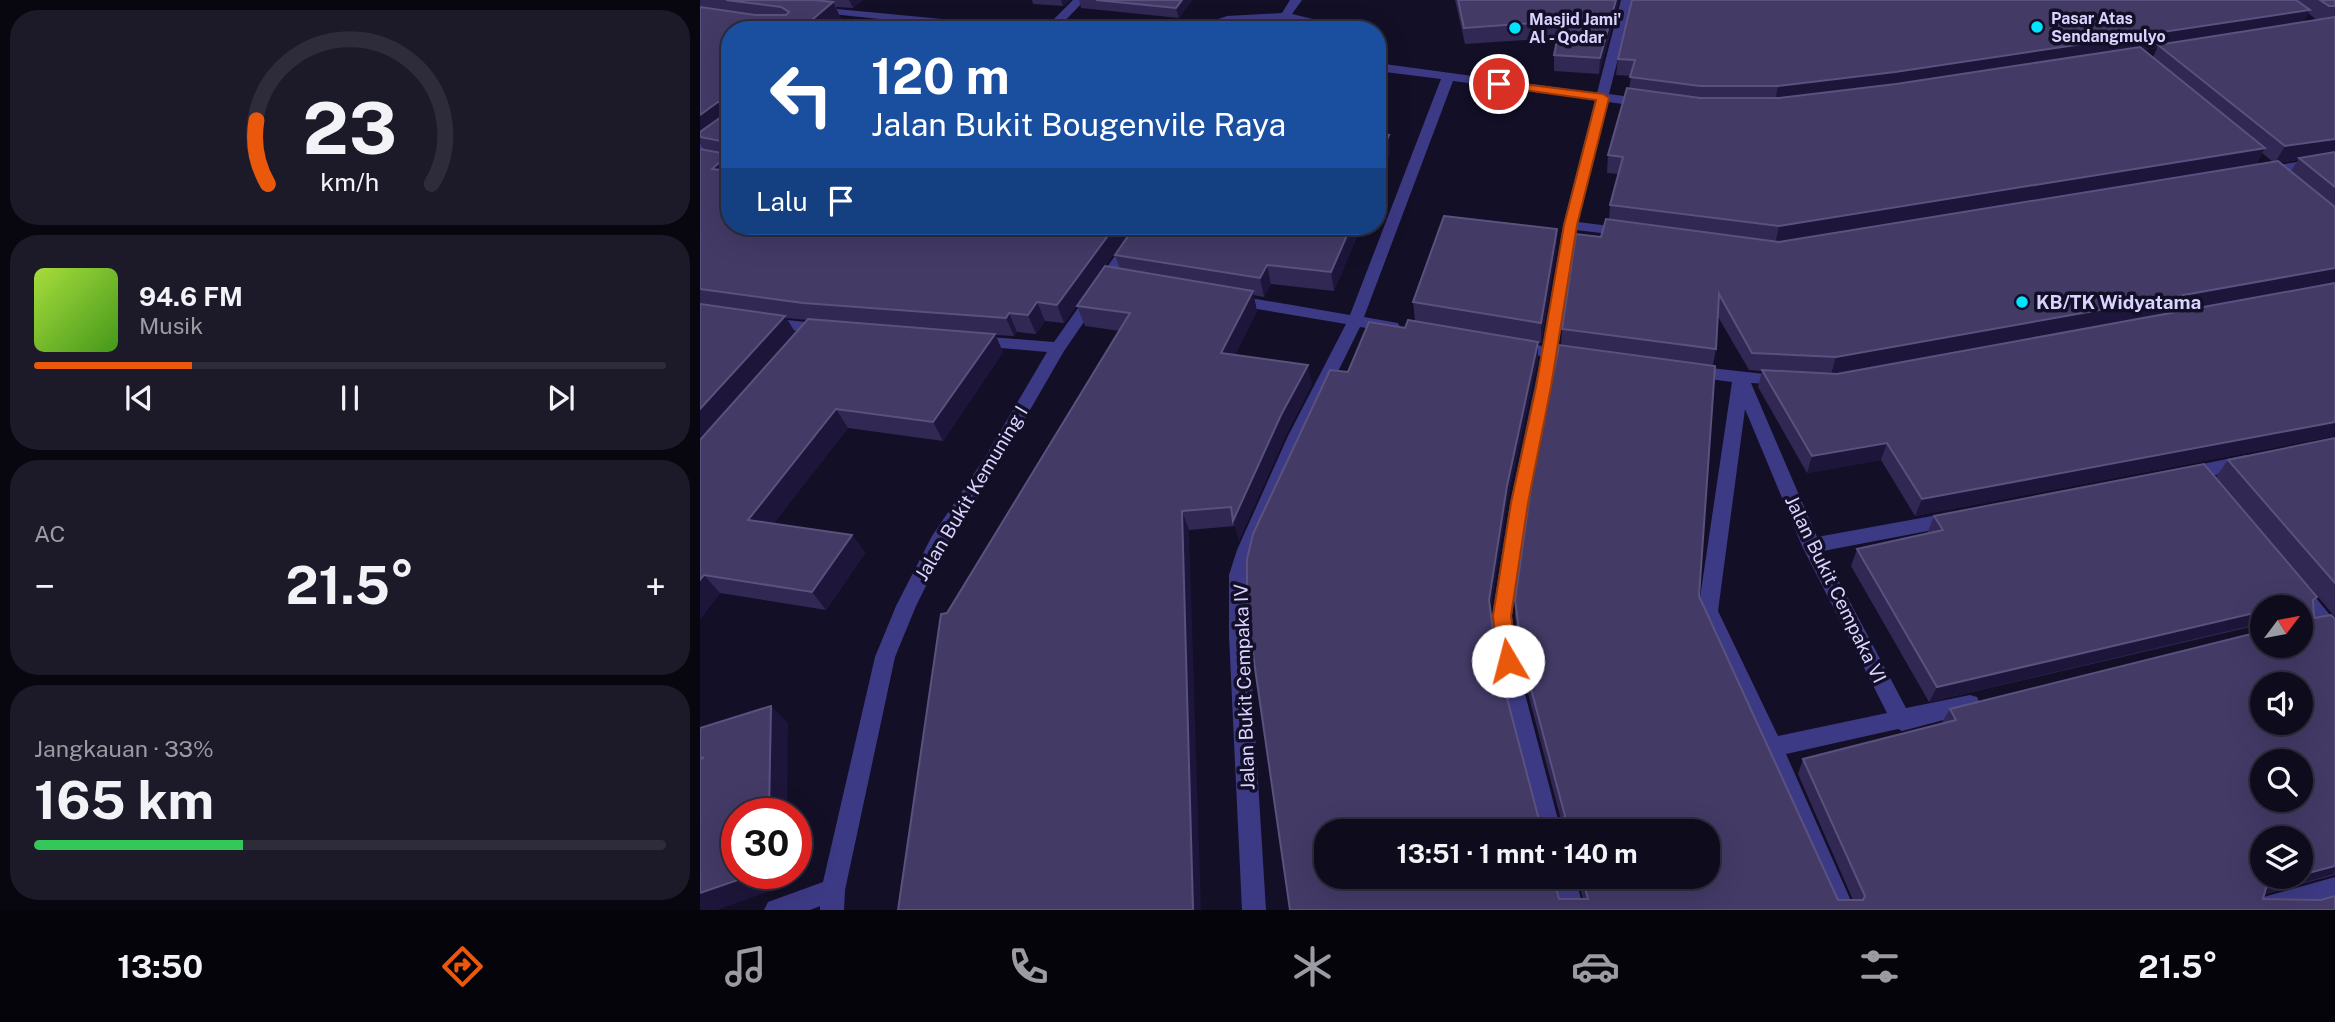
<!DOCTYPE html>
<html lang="id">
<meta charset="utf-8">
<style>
body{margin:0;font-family:"Public Sans",sans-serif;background:#1c1929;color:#f1f3f6;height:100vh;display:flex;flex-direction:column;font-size:26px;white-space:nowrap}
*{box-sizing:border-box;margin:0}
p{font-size:23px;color:#9b9ba3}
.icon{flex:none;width:38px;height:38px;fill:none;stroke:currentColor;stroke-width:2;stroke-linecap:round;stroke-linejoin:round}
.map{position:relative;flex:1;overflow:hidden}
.details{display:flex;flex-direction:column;gap:10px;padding:10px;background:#08060f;width:700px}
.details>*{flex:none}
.top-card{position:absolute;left:21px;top:21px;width:665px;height:214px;border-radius:28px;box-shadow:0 7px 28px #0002,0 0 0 2px #2e2b3b;background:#1a4fa0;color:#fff;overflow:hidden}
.needle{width:46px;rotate:58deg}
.tools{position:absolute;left:1550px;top:595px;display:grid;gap:14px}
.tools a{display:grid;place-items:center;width:63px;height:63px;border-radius:50%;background:#0e0b1c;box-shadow:0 7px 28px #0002,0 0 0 2px #2e2b3b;font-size:35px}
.speed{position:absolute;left:21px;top:798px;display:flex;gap:14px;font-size:35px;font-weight:700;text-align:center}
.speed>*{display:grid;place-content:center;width:91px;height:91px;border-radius:50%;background:#0e0b1c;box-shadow:0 7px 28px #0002,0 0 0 2px #2e2b3b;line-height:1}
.speed .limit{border:10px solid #d22;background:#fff;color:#111}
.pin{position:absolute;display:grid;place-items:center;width:60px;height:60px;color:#fff;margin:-30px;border:4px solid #fff;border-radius:50%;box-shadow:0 2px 7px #0007}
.me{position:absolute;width:77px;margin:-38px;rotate:352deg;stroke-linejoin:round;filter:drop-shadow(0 0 5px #0008)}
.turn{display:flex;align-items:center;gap:24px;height:147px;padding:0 35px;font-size:32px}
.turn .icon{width:91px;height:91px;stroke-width:2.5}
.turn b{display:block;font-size:49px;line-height:60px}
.then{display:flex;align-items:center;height:66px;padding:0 35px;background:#0003;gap:14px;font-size:26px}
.big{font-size:52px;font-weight:700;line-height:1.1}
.details .widget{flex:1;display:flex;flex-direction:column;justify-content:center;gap:10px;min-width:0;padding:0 24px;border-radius:28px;background:#1c1929}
.details .dial{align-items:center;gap:0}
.dial svg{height:182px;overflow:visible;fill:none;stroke:#2e2b3b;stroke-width:7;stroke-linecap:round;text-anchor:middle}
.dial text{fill:#f1f3f6;stroke:none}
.song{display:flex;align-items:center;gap:21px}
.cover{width:84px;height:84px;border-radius:10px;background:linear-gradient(135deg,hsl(80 70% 55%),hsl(100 70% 35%))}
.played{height:7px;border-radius:4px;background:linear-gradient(90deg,#ea580c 25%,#2e2b3b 25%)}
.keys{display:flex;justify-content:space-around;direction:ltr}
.heat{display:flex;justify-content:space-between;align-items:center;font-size:38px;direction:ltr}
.charge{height:10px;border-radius:5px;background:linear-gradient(90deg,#34c759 33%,#2e2b3b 0)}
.trip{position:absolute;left:614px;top:819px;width:406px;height:70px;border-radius:28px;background:#0e0b1c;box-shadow:0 7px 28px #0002,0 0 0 2px #2e2b3b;font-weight:700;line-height:70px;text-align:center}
.tab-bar{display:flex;height:112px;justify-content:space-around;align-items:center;background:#06040b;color:#9b9ba3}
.tab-bar .icon{width:49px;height:49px}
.tab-bar .on{color:#ea580c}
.tab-bar b{font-size:32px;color:#f1f3f6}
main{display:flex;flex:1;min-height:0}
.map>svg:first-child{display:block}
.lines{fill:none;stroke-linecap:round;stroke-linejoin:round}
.street{fill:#3d3a85;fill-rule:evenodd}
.wall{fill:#312854;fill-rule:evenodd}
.shaded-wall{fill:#1d163a}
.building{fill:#433a66;stroke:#5a527e;stroke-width:2;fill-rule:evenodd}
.route{fill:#ea580c;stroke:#983908;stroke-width:2}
.poi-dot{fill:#00e5ff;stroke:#130f26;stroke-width:2.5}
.labels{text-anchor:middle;stroke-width:7;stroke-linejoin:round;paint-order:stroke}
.far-poi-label{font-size:16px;font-weight:bold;fill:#d9d4ff;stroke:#130f26;text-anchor:start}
.poi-label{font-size:19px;font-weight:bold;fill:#d9d4ff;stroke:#130f26;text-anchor:start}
.street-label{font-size:19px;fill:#d9d4ff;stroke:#130f26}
</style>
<main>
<section class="details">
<div class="widget dial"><svg viewBox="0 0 100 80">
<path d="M14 69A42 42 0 1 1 86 69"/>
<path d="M14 69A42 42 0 0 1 9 41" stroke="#ea580c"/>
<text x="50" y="56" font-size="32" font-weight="700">23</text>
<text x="50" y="72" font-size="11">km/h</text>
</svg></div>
<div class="widget">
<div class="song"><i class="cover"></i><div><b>94.6 FM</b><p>Musik</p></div></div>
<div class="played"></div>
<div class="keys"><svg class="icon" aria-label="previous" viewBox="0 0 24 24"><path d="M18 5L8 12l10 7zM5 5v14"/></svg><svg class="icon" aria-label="pause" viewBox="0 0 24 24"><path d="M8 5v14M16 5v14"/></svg><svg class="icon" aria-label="next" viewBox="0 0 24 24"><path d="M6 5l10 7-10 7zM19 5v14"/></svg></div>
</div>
<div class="widget"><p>AC</p>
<div class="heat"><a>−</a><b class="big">21.5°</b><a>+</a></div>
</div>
<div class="widget"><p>Jangkauan · 33%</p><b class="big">165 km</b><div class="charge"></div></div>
</section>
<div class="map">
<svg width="1635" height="910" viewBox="0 0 1635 910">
<rect width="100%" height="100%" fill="#130f26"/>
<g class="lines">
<!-- street -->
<g class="street">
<path d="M 373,0 L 385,0 L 356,30 L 343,30 Z"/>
<path d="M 590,0 L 602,0 L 592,14 L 621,21 L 639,30 C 613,30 589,19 563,19 C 537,19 513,30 487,30 L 527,16 L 582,13 Z"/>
<path d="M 921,0 L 933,0 L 909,94 L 945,99 L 951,103 L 945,107 L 908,102 L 878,222 L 926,228 L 933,232 L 926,236 L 876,230 L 858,348 L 885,353 L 887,357 L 879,363 L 857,359 L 828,503 L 812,616 L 820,675 L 861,831 L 839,831 L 800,675 L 792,616 L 810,503 L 841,356 L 810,351 L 808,347 L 816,342 L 843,346 L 863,225 L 895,100 L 753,81 L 664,317 L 698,323 L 700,327 L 692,332 L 660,327 L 606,436 L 555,550 L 549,575 L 549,636 L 566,910 L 542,910 L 529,636 L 529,575 L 537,550 L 588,436 L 646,324 L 533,305 L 525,300 L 533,295 L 650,315 L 741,79 L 677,71 L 677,63 L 897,93 Z"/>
<path d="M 116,7 L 325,27 L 331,30 L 286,30 L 112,12 L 112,8 Z"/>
<path d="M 30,122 L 30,133 L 0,155 L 0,144 Z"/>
<path d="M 1635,156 L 1635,164 L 1566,175 L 1559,171 L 1566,167 Z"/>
<path d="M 436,226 L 450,226 L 364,351 L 296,469 L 246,546 L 216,606 L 195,657 L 145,890 L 144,910 L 120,910 L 120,906 L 110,910 L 64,910 L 68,902 L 123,882 L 175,657 L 196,606 L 232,536 L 284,459 L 347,352 L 278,346 L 270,341 L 278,336 L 354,342 Z"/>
<path d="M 69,318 L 124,324 L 132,329 L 124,334 L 63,327 L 61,323 L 63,319 Z"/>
<path d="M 993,366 L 1090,377 L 1092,381 L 1090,385 L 1051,383 L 1117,537 L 1254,512 L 1261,514 L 1263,519 L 1261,524 L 1254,526 L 1123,551 L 1206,708 L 1270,695 L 1277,697 L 1280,704 L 1277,711 L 1270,713 L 1202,731 L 1198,729 L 1086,754 L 1155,910 L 1131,910 L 1062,749 L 998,611 L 1032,382 L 987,376 L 985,372 L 987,368 ZM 1045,409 L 1102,546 L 1187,713 L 1078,736 L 1018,611 Z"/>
<path d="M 1546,455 L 1552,457 L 1555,462 L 1552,467 L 1488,481 L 1482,479 L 1479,474 L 1482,469 L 1488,467 Z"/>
<path d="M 1599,584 L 1606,586 L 1635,621 L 1635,644 L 1628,641 L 1592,598 L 1589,592 L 1592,586 Z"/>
<path d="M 851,877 L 875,877 L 884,910 L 860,910 Z"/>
<path d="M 1635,877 L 1635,901 L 1602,910 L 1548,910 L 1552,902 L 1560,898 Z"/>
</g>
</g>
<!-- wall -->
<g class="wall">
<path d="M 0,0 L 163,0 L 153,8 L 136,7 L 141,19 L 129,30 L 30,30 L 30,226 L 434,226 L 364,323 L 345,321 L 336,334 L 317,332 L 314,336 L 295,335 L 303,352 L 243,441 L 148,428 L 73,524 L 152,535 L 165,553 L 126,610 L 20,593 L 0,619 L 0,149 L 4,150 L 0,143 ZM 86,318 L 107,320 L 95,333 Z"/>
<path d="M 332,0 L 370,0 L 363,6 L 333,4 Z"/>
<path d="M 379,0 L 492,0 L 479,18 L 381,8 Z"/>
<path d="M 755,0 L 919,0 L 899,74 L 854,71 L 854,55 L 858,38 L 765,44 Z"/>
<path d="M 932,0 L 1635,0 L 1635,436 L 1215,516 L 1181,460 L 1107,473 L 1058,387 L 1062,371 L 1049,370 L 1017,315 L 1016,349 L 1013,365 L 999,596 L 1138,900 L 1153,900 L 1098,774 L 1103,759 L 1241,724 L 1250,709 L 1563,646 L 1601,607 L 1563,607 L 1563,624 L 1229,702 L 1151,566 L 1157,549 L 1227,534 L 1234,516 L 1613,600 L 1614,618 L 1635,619 L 1635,875 L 1565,894 L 1563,899 L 1635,910 L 590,910 L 648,372 L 715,321 L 713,302 L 857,229 L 856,249 L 841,343 L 838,343 L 838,359 L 807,502 L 790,611 L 797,660 L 839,820 L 861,820 L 823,674 L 815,616 L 815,600 L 861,345 L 862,329 L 909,220 L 910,205 L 918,174 L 907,173 L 908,155 L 929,89 L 931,76 L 916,75 L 918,59 ZM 1608,13 L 1617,20 L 1603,22 ZM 1457,48 L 1453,57 L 1444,50 ZM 1562,153 L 1573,162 L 1556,165 ZM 1598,160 L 1591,171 L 1580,162 L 1584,162 ZM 1450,317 L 1137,374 L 1132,374 L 1207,361 ZM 626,831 L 1008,877 L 877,877 L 883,899 L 859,899 Z"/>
<path d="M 435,226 L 661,226 L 634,291 L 571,284 L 564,297 L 553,295 L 557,311 L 535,355 L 612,384 L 586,435 L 539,540 L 535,526 L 489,530 L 247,613 L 420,331 L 385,326 L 377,306 L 420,269 L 415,255 Z"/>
<path d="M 1635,438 L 1635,617 L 1516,477 L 1528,460 Z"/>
</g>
<!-- shaded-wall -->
<g class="shaded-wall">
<path d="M 149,0 L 163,0 L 153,8 Z"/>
<path d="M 361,0 L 370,0 L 363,6 Z"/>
<path d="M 482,0 L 492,0 L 479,18 L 476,8 Z"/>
<path d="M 916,0 L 919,0 L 899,74 L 900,58 Z"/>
<path d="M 133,2 L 141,19 L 129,30 L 100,30 Z"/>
<path d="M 1610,10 L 1601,25 L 1458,45 L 1457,48 L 1191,88 L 1075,102 L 1078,86 Z"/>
<path d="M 18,102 L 28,120 L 0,137 L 0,115 Z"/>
<path d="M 689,135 L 690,153 L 677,185 L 677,162 Z"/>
<path d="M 1635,139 L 1635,154 L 1599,158 L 1598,160 L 1575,163 L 1585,146 Z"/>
<path d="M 1565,148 L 1555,166 L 1075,244 L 1079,226 Z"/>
<path d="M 30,153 L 30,181 L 12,169 Z"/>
<path d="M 415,226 L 434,226 L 364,323 L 357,305 Z"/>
<path d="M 651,226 L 661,226 L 634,291 L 631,272 Z"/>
<path d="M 857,229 L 856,249 L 841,343 L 841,323 Z"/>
<path d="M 567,265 L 571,284 L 564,297 L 560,278 Z"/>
<path d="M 1635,268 L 1635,283 L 1131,374 L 1136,357 Z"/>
<path d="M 553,291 L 557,311 L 526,373 L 521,353 Z"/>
<path d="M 337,302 L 345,321 L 336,334 L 328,315 Z"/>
<path d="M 309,313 L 317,332 L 314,336 L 306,318 Z"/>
<path d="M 85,316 L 97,335 L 0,443 L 0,409 Z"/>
<path d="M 295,334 L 303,352 L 243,441 L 233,422 Z"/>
<path d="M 838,342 L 838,359 L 807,502 L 789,616 L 789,600 L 807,486 Z"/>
<path d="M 608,365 L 612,384 L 586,435 L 539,540 L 533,521 L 581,415 Z"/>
<path d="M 136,409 L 148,428 L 62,539 L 48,520 Z"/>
<path d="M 1635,422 L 1635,436 L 1215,516 L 1222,499 Z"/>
<path d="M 1187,443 L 1181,460 L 1107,473 L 1112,456 Z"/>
<path d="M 482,511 L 489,530 L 501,910 L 493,910 Z"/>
<path d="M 152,535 L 165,553 L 126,610 L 112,592 Z"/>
<path d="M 4,575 L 20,593 L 0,619 L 0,580 Z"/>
<path d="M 1563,611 L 1562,623 L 1229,702 L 1237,687 Z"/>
<path d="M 71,706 L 88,723 L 87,814 L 69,814 Z"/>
<path d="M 1635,866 L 1634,874 L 1559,895 L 1566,888 L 1576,882 L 1596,877 L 1601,877 L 1601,875 Z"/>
<path d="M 58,873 L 87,873 L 87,885 L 17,910 L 0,910 L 0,893 Z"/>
</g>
<!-- building -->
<g class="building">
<path d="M 26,0 L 115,0 L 133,2 L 100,30 L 30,30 L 30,153 L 12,169 L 30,171 L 30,226 L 415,226 L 357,305 L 337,302 L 328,315 L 309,313 L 306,318 L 103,303 L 0,289 L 0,149 L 21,153 L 21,141 L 0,137 L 0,132 L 21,117 L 22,102 L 18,102 L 0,115 L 0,7 L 55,15 L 86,15 L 89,12 L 81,7 Z"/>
<path d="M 396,0 L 482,0 L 476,8 Z"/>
<path d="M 758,0 L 916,0 L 900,58 L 854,55 L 861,21 L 764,28 Z"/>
<path d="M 932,0 L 1596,0 L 1610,10 L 1195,72 L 1078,86 L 1000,86 L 930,77 L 935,60 L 918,59 Z"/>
<path d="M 1620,0 L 1635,0 L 1635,6 L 1629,6 Z"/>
<path d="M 1635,17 L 1635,139 L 1585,146 L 1458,45 Z"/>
<path d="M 1440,47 L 1565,148 L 1079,226 L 910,205 L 923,157 L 908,155 L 927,88 L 1000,98 L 1079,98 L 1196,84 Z"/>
<path d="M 677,134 L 689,135 L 677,162 Z"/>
<path d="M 1635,152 L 1635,187 L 1599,158 Z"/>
<path d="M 1578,161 L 1635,207 L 1635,268 L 1136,357 L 1052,353 L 1019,294 L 1016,349 L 862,329 L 876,234 L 901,237 L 906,219 L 1079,242 Z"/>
<path d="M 744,216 L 857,229 L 841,323 L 713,302 Z"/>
<path d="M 435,226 L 651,226 L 631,272 L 567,265 L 560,278 L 415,255 Z"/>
<path d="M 405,266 L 553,291 L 521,353 L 608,365 L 581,415 L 533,521 L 531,507 L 482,511 L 493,910 L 198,910 L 241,614 L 247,613 L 430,313 L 377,306 Z"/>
<path d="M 1635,283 L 1635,422 L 1222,499 L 1187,443 L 1112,456 L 1062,370 L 1137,374 Z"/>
<path d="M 0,304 L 85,316 L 0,409 Z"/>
<path d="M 108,319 L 295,334 L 233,422 L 136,409 L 48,520 L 152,535 L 112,592 L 4,575 L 0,580 L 0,440 Z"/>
<path d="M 708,320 L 838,342 L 807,486 L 789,600 L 797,660 L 839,820 L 862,820 L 865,816 L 823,659 L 815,600 L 831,487 L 859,345 L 1015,366 L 999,596 L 1138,900 L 1163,900 L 1165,896 L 1103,759 L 1256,720 L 1250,709 L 1563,631 L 1563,646 L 1601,646 L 1601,607 L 1563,607 L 1563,611 L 1237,687 L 1157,549 L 1243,530 L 1234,516 L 1504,464 L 1617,597 L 1613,600 L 1614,618 L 1631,615 L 1635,619 L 1635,866 L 1601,875 L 1601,838 L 1563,838 L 1563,877 L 1596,877 L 1576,882 L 1566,888 L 1563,899 L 1621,900 L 1635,896 L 1635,910 L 590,910 L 547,613 L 547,559 L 553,534 L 630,370 L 648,372 L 669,322 L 705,328 ZM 1563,684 L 1601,684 L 1601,723 L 1563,723 ZM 1563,761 L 1601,761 L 1601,800 L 1563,800 ZM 626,831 L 1008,831 L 1008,877 L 882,877 L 888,899 L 859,899 L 853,877 L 626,877 Z"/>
<path d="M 1635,438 L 1635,583 L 1528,460 Z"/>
<path d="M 71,706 L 69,814 L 37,814 L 37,873 L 58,873 L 0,893 L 0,759 L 4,758 L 0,757 L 0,728 Z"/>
</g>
<!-- route -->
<path class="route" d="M 799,81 L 903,94 L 909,98 L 877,225 L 851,387 L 828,503 L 811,616 L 817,661 L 814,666 L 808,669 L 801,666 L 798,661 L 793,616 L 811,503 L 836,387 L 864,225 L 896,100 L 795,86 L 794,84 Z"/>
<!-- markers -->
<g class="poi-dot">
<circle cx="1337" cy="27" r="7"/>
<circle cx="815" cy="28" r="7"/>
<circle cx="1322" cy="302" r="7"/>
</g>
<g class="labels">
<!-- far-poi labels -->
<g class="far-poi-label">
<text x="1351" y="24">Pasar Atas<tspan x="1351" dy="18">Sendangmulyo</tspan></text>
<text x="829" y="25">Masjid Jami'<tspan x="829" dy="18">Al - Qodar</tspan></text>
</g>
<!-- poi labels -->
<g class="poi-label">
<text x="1336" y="309">KB/TK Widyatama</text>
</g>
<!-- street labels -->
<g class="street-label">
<text transform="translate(271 493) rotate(-59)" y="7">Jalan Bukit Kemuning I</text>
<text transform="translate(1136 589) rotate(64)" y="7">Jalan Bukit Cempaka VI</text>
<text transform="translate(544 687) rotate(-92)" y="7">Jalan Bukit Cempaka IV</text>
</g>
</g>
</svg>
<div class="tools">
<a><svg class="needle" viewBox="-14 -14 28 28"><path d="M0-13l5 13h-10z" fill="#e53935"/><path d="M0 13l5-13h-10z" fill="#9b9ba3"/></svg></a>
<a><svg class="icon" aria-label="sound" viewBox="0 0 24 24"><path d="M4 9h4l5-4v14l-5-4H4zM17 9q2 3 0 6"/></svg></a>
<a><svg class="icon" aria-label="search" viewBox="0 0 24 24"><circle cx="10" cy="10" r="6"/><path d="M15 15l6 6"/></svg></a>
<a><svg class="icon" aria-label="layers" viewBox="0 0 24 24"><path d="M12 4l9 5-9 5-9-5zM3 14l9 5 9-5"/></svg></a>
</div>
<div class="speed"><div class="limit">30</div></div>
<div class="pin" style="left:799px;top:84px;background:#d93025"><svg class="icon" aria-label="arrive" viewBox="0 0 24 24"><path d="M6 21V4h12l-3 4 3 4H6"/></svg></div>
<svg class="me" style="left:808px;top:661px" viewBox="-20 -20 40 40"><circle r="19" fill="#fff"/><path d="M0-13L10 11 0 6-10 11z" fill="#ea580c"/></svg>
<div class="trip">13:51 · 1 mnt · 140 m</div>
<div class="top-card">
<div class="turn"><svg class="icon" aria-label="left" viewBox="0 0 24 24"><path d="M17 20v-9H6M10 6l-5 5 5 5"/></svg><div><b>120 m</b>Jalan Bukit Bougenvile Raya</div></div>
<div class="then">Lalu<svg class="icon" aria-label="arrive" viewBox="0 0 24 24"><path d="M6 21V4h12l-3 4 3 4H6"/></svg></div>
</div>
</div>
</main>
<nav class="tab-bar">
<b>13:50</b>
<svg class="icon on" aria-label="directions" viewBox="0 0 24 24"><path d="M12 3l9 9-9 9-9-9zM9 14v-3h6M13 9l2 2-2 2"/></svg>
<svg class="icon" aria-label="music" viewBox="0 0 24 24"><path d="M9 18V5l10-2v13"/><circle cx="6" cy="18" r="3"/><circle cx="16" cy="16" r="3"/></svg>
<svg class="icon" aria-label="phone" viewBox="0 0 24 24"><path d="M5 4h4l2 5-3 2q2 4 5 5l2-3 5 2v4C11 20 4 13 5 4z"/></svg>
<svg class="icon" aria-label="climate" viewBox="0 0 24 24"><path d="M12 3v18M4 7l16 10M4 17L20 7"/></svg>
<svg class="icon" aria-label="car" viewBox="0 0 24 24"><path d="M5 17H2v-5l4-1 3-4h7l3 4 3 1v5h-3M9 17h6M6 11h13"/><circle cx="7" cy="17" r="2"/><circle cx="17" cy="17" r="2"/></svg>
<svg class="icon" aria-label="filters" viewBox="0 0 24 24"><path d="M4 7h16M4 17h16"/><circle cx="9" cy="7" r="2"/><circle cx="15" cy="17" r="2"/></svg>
<b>21.5°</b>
</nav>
